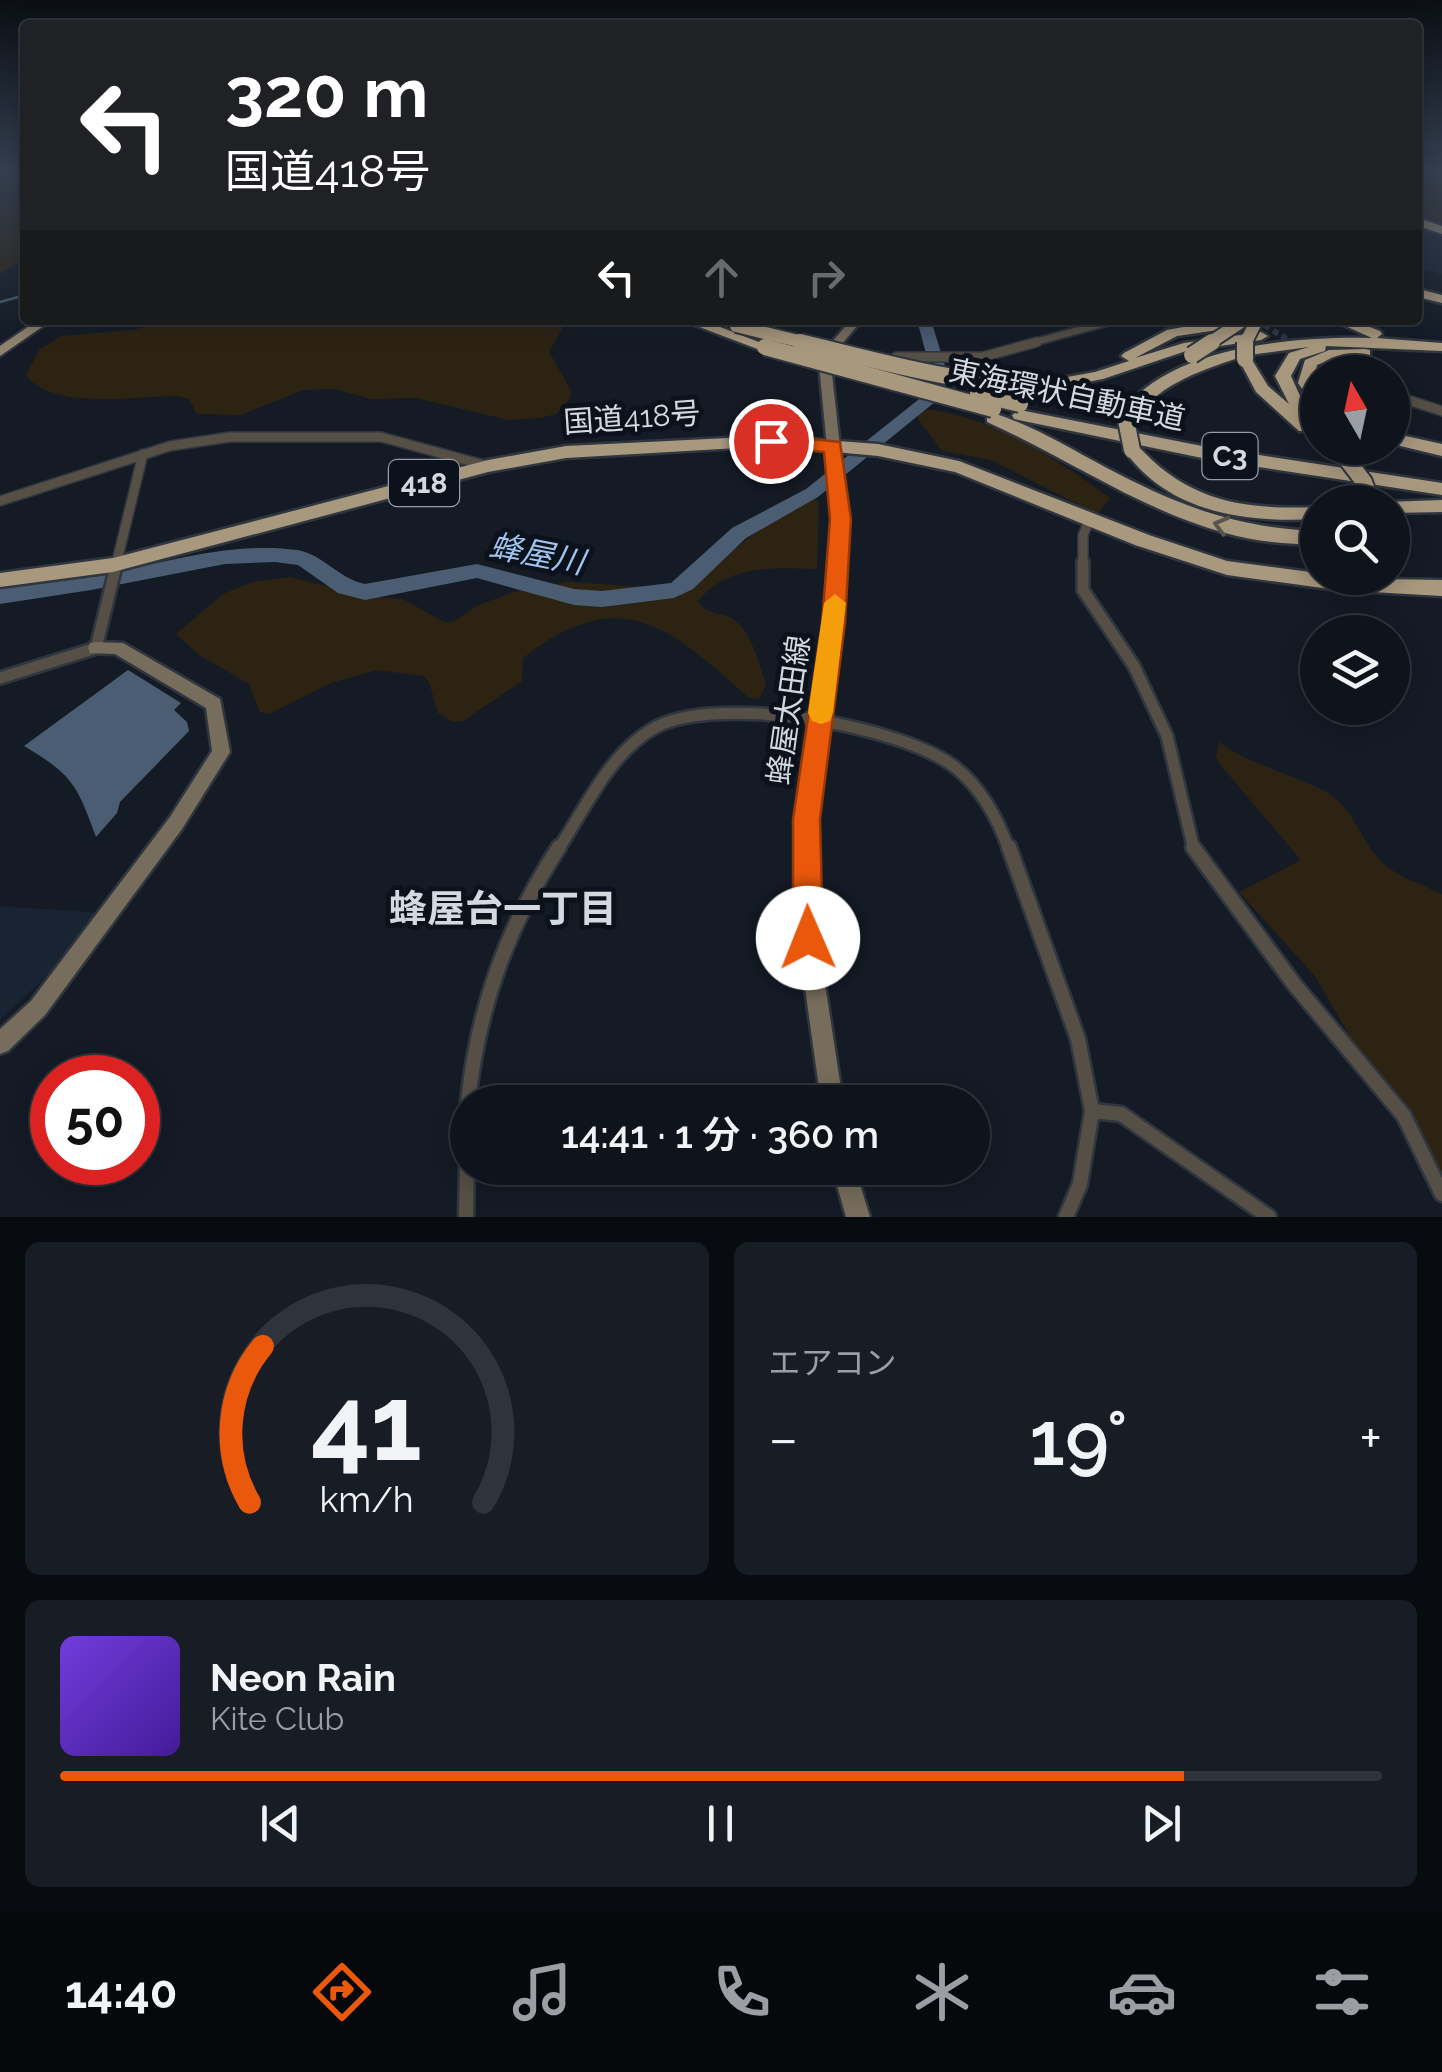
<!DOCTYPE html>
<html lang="ja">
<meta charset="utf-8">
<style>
body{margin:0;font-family:Raleway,"Noto Sans JP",sans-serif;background:#181d25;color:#f1f3f6;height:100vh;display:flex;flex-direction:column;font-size:38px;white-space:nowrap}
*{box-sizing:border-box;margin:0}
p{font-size:32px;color:#9b9ea3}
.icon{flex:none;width:55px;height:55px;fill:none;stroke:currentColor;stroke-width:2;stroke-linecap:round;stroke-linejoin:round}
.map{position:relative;height:1217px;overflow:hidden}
.panel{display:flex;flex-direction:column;gap:25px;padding:25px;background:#080b0f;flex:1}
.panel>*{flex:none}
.top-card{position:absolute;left:20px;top:20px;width:1402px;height:305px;border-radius:10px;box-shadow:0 5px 25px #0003,0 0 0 2px #2f333b;background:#202124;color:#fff;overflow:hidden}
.needle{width:65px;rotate:351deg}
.controls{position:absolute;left:1300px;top:355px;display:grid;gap:20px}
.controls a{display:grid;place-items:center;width:110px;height:110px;border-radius:50%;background:#0f141c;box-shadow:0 5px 25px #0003,0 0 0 2px #2f333b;font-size:50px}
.speed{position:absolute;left:30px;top:1055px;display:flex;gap:20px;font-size:50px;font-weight:700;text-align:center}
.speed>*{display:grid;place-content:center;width:130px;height:130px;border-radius:50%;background:#0f141c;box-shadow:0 5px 25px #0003,0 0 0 2px #2f333b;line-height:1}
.speed .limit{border:15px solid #d22;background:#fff;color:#111}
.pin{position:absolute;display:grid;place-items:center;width:85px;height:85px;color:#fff;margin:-42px;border:5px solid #fff;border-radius:50%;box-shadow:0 2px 10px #0007}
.me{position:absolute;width:110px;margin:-55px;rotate:359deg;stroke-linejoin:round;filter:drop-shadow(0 0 8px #0008)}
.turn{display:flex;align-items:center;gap:35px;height:210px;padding:0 40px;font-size:45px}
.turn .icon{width:130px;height:130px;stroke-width:2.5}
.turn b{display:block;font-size:70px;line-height:85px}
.lanes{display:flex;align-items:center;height:95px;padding:0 40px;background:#0003;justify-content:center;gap:50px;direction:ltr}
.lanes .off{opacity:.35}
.big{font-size:75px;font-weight:600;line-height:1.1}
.panel .card{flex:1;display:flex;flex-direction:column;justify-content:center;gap:15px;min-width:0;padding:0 35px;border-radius:15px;background:#181d25}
.panel .dial{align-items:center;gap:0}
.dial svg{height:260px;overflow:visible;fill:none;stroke:#2f333b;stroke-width:7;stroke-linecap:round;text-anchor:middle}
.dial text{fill:#f1f3f6;stroke:none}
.song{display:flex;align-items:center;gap:30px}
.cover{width:120px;height:120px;border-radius:15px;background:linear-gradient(135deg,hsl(260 70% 55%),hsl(260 70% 35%))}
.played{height:10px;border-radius:5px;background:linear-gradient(90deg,#ea580c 85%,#2f333b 85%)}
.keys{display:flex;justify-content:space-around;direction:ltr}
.heat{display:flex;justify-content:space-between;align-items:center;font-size:55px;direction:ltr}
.panel .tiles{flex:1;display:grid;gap:25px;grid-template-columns:1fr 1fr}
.card:last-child{grid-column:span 2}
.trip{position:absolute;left:450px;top:1085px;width:540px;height:100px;border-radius:50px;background:#0f141c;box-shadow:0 5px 25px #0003,0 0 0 2px #2f333b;font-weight:600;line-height:100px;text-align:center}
.tab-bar{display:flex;height:160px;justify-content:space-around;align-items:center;background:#06080b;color:#9b9ea3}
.tab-bar .icon{width:70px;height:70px}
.tab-bar .current{color:#ea580c}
.tab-bar b{font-size:45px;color:#f1f3f6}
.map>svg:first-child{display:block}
.built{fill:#182432}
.green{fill:#2d2313}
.water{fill:#4b5d72}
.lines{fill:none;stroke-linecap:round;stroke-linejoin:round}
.stream{stroke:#4b5d72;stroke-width:2.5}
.river{fill:#4b5d72;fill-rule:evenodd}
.street-tunnel-far1{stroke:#313841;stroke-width:6;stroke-dasharray:6 4;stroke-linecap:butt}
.street-tunnel{stroke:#313841;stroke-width:9;stroke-dasharray:9 4;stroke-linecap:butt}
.street-far3-casing{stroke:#2f363f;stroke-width:10}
.street-far2-casing{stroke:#2f363f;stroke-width:12}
.street-far1-casing{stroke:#2f363f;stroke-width:16}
.street-casing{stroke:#2f363f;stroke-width:19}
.secondary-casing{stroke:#2f363f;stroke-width:5}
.primary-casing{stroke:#2f363f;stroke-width:4}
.highway-casing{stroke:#2f363f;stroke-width:5}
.street-far3{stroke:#554f45;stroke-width:6}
.street-far2{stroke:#554f45;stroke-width:9}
.street-far1{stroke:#554f45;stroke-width:11}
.street{stroke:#554f45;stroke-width:14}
.secondary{fill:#776d5c;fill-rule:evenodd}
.primary{fill:#90836e;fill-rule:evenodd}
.highway{fill:#a8987e;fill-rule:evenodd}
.highway-bridge-far1-casing{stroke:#2f363f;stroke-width:16;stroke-linecap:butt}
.highway-bridge-casing{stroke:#2f363f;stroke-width:20;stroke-linecap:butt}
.highway-bridge-far1{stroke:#a8987e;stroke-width:12}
.highway-bridge{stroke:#a8987e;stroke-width:16}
.oneway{stroke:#5a554c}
.route{fill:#ea580c;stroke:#983908;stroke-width:2.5}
.slow{fill:#f59e0b}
.labels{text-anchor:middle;stroke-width:10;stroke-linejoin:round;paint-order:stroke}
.shield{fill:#0b121b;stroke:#979da4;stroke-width:2.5}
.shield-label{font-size:28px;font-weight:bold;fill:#d3d9df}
.street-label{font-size:30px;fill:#d3d9df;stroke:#0b121b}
.water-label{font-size:32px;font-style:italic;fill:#a0c4ee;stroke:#0b121b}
.near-neighbourhood-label{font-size:38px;font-weight:bold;fill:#d3d9df;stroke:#0b121b}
</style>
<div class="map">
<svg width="1442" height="1217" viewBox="0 0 1442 1217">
<rect width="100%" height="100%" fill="#141b25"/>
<!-- built -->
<g class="built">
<path d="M 1418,223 L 1442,231 L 1442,275 L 1418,267 Z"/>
<path d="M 0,906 L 102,913 L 72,952 L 0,1020 Z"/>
</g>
<!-- green -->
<g class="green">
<path d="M 0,173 L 25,173 L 25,259 L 0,273 Z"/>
<path d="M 1418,173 L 1442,173 L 1442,223 L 1418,214 Z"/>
<path d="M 178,320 L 563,320 L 565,323 L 549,352 L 571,390 L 570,398 L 556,414 L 540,418 L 508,420 L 416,398 L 371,399 L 334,389 L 303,390 L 241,415 L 197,414 L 189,399 L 177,396 C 135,396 53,411 26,375 L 39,350 L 61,336 L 132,330 Z"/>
<path d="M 928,409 C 994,418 1057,459 1110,498 L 1097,514 L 991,460 L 942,451 L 918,419 L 918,414 Z"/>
<path d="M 813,498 L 819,502 L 817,569 C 772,568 729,564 698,601 C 707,616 720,611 733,619 C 752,632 759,664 766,685 L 759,699 L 748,697 C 669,626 620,582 523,658 L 522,681 L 463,721 L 454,722 L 438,713 L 429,682 L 424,676 L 376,670 L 331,683 L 269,714 L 260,712 L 249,684 L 199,655 L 176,634 L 223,594 L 252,582 L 290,577 L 365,596 L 403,599 L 444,622 L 453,622 L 479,605 L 513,592 L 569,582 L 642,587 L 677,585 L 700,577 L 773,518 Z"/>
<path d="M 1219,742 C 1252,766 1291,773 1326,792 C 1354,808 1359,838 1380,860 C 1396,877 1421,884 1442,894 L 1442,1195 L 1315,976 L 1239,892 L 1301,860 L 1222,767 L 1216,757 Z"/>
</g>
<!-- water -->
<path class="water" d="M 128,670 L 181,703 L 174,710 L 187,722 L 189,731 L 120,802 L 117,813 L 96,837 C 77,785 73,775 24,746 Z"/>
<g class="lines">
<!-- stream -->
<path class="stream" d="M 0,302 L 25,295"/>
<!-- river -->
<path class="river" d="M 917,320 L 931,320 L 948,376 L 941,397 L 818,497 L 746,538 L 693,589 L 674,598 L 602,607 L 574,605 L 477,578 L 365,600 L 338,593 L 298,565 L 275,562 L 225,564 L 91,590 L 0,604 L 0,588 C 41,583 82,577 122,570 C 180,559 238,542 297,550 C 323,554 339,579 365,584 L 477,564 L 574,589 L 602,591 L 671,583 L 732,528 L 806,489 L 928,392 L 932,376 Z"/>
<!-- street-tunnel-far1 -->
<path class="street-tunnel-far1" d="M 1256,320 L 1295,344"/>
<!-- street-tunnel -->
<path class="street-tunnel" d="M 1291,342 L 1339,372"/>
<defs>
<path id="street-far3" d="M 1028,344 L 1116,320"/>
<g id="street-far2">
<path d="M 896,357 L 982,357 L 1037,342"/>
<path d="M 1392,395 L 1442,411"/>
<path d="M 0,501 L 170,446 L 230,437 L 381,437 L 488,466"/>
<path d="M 116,565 L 143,454"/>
<path d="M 1083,565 L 1083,535 L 1090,519"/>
</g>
<g id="street-far1">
<path d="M 1083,562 L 1083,590 L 1134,666 L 1167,736 L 1194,850"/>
<path d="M 0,678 L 96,648 L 117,562"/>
<path d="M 558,850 C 586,807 610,752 656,727 C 718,694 902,725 956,768 C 982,789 998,819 1009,850"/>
</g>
<g id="street">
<path d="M 1009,847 L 1078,1039 L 1092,1111 L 1080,1184 L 1066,1217"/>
<path d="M 1193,847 L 1294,984 L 1404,1116 L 1442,1194"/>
<path d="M 468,1102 C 478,1007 507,927 559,847"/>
<path d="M 1092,1111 L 1121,1114 L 1269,1217"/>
<path d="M 466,1217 L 468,1113"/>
</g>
<g id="secondary">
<path d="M 851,320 L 862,320 L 841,345 L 831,365 L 848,519 L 842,623 L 815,819 L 818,938 L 843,1102 L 821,1102 L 798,938 L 797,819 L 826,623 L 834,519 L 819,365 L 832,342 Z"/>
<path d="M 96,642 L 123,643 L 220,699 L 230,752 L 182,829 L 45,1015 L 8,1051 L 0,1054 L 0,1029 L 31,1001 L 170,817 L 212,751 L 206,708 L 115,654 L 90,653 L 88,648 L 90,643 Z"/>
<path d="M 832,1168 L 855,1168 L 870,1217 L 846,1217 Z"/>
</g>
<path id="primary" d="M 38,320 L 52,320 L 0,356 L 0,346 Z"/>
<g id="highway">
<path d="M 1418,218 L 1442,226 L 1442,234 L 1418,226 Z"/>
<path d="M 1418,289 L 1442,295 L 1442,303 L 1418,297 Z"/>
<path d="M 681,320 L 702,320 L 772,347 L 765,351 L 760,350 Z"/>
<path d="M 1222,320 L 1259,321 L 1252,325 L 1177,336 L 1135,358 L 1184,343 L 1261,332 L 1268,336 L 1261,340 L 1186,351 L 1103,379 L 1040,391 L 1032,386 L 1034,383 L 1095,372 L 1129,361 L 1121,356 L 1124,353 L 1167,330 Z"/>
<path d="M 1332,320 L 1352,320 L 1380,331 L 1382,334 L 1377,338 L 1442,343 L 1442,351 L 1326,346 L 1325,351 L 1300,359 L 1291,376 L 1301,398 L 1318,416 L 1318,431 L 1299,431 L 1256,392 L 1238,358 C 1199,371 1154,386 1132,424 L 1126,425 L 1118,420 C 1158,346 1297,336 1372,338 ZM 1309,347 L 1289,353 L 1275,376 L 1289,404 L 1268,386 L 1249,355 Z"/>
<path d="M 1365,349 L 1370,350 L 1370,356 L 1332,359 L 1317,365 L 1314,383 L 1318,387 L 1318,404 L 1312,403 L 1298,383 L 1305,360 L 1329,350 Z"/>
<path d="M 1020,410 L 1207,447 L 1442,483 L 1442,495 L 1207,459 L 1014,419 L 1012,415 Z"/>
<path d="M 993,413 C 1032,425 1069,448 1105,467 C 1177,505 1235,528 1318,531 L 1318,545 C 1286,544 1256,542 1225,533 C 1141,510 1067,458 987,422 L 987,414 Z"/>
<path d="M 1392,433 L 1442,444 L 1442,456 L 1392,444 Z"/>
<path d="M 771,436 L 878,444 L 959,461 L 1149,535 L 1227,561 L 1318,573 L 1318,578 L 1442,580 L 1442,596 L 1337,590 L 1227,575 L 1135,545 L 955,472 L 878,456 L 771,446 L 566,458 L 488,472 L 113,572 L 0,587 L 0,573 L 113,558 L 488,460 L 566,446 Z"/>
<path d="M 1132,444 L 1138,446 C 1189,502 1244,510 1318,507 L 1318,519 C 1245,523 1169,513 1124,450 Z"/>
<path d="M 1442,500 L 1442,512 L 1392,513 L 1392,502 L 1386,502 Z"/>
</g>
</defs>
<!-- street-far3 casing -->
<use href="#street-far3" class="street-far3-casing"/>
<!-- street-far2 casing -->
<use href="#street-far2" class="street-far2-casing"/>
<!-- street-far1 casing -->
<use href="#street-far1" class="street-far1-casing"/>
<!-- street casing -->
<use href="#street" class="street-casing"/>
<!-- secondary casing -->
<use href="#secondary" class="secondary-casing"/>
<!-- primary casing -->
<use href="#primary" class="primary-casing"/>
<!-- highway casing -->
<use href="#highway" class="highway-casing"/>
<!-- street-far3 -->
<use href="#street-far3" class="street-far3"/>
<!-- street-far2 -->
<use href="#street-far2" class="street-far2"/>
<!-- street-far1 -->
<use href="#street-far1" class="street-far1"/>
<!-- street -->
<use href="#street" class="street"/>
<!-- secondary -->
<use href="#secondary" class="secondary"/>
<!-- primary -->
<use href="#primary" class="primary"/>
<!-- highway -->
<use href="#highway" class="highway"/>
<defs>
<g id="highway-bridge-far1">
<path d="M 736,326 L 811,344"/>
<path d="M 1208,344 L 1244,320"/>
<path d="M 1245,344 L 1257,320"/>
</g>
<g id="highway-bridge">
<path d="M 800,342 C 880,361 957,384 1040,386"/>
<path d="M 1245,342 L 1245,359"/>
<path d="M 765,347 L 993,409"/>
<path d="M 1192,355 L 1212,342"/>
<path d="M 978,394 L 1020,404"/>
<path d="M 1126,420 L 1132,450"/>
<path d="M 1345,457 L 1364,482 L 1371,502"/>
</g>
</defs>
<!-- highway-bridge-far1 casing -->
<use href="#highway-bridge-far1" class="highway-bridge-far1-casing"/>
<!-- highway-bridge casing -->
<use href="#highway-bridge" class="highway-bridge-casing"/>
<!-- highway-bridge-far1 -->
<use href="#highway-bridge-far1" class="highway-bridge-far1"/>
<!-- highway-bridge -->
<use href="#highway-bridge" class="highway-bridge"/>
</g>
<!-- one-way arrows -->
<defs><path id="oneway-chevron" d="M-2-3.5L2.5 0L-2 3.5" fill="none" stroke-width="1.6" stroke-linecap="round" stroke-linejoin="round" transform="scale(2.5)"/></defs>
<use class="oneway" href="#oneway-chevron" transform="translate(1221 525) rotate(-165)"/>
<!-- sky -->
<linearGradient id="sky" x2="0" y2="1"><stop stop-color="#0b0f14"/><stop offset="0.5" stop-color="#343f51"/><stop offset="1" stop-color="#343f51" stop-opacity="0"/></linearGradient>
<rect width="1442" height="343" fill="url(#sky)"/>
<!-- route -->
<path class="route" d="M 771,435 L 840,442 L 851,519 L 845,623 L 820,819 L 823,938 L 819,948 L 808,953 L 798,948 L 793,938 L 793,819 L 822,623 L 830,519 L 824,452 L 764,445 L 762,441 Z"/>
<!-- slow -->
<path class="slow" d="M 835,594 L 846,603 L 833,713 L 830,721 L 821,724 L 812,721 L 808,713 L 824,603 Z"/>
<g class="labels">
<!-- shield labels -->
<g class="shield">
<rect x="1202.5" y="433" width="55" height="46" rx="8"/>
<rect x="389" y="460" width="70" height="46" rx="8"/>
</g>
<g class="shield-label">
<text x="1230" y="466">C3</text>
<text x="424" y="493">418</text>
</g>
<!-- street labels -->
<g class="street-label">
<text transform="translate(1067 395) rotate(12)" y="10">東海環状自動車道</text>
<text transform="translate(632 418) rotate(-4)" y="10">国道418号</text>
<text transform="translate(789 710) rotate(-82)" y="10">蜂屋太田線</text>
</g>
<!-- water labels -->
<g class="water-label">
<text transform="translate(537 554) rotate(11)" y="11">蜂屋川</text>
</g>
<!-- near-neighbourhood labels -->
<g class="near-neighbourhood-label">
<text x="503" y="922">蜂屋台一丁目</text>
</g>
</g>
</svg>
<div class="controls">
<a><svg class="needle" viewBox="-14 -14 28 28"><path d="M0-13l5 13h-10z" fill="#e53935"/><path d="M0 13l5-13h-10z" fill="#9b9ea3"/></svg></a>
<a><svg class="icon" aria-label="search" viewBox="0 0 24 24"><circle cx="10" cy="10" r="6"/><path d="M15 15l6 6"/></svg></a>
<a><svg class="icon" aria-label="layers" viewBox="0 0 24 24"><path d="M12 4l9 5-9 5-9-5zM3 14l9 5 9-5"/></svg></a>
</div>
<div class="speed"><div class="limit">50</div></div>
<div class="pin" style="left:771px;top:441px;background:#d93025"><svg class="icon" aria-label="arrive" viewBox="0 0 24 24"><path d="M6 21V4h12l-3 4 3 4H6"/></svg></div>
<svg class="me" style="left:808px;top:938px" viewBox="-20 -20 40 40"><circle r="19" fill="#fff"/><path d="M0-13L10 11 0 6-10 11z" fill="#ea580c"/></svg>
<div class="trip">14:41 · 1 分 · 360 m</div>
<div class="top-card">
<div class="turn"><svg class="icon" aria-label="left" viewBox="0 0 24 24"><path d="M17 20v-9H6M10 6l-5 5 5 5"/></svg><div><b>320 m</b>国道418号</div></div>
<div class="lanes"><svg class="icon" aria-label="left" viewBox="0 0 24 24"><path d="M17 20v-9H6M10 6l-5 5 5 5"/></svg><svg class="icon off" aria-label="ahead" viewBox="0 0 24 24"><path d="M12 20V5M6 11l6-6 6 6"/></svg><svg class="icon off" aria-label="right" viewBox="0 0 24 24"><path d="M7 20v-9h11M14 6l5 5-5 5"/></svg></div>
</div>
</div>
<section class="panel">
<div class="tiles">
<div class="card dial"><svg viewBox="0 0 100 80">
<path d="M14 69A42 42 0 1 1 86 69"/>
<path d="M14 69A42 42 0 0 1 18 21" stroke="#ea580c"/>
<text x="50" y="56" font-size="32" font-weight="700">41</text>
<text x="50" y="72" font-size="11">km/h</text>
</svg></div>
<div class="card"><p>エアコン</p>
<div class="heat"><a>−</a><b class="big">19°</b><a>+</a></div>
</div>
<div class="card">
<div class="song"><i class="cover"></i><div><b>Neon Rain</b><p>Kite Club</p></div></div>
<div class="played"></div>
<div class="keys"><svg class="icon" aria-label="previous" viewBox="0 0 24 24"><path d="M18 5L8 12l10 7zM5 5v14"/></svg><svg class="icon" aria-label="pause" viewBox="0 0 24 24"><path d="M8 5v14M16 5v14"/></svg><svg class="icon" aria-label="next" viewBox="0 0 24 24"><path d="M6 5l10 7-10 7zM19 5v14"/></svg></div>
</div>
</div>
</section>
<nav class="tab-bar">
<b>14:40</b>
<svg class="icon current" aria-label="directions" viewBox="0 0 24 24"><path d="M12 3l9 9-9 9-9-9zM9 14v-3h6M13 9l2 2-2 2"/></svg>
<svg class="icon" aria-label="music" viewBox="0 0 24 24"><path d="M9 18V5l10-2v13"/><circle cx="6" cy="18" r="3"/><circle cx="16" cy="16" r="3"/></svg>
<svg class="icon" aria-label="phone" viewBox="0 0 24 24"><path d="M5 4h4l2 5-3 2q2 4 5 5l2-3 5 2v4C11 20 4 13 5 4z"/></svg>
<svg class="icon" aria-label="climate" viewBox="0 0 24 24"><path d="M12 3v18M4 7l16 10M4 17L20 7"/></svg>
<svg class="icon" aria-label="car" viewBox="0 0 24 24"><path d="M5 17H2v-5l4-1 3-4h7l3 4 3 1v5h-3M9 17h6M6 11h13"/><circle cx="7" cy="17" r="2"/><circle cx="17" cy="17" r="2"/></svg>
<svg class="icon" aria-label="filters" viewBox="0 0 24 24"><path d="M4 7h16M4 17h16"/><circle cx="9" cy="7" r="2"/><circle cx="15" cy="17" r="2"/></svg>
</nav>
